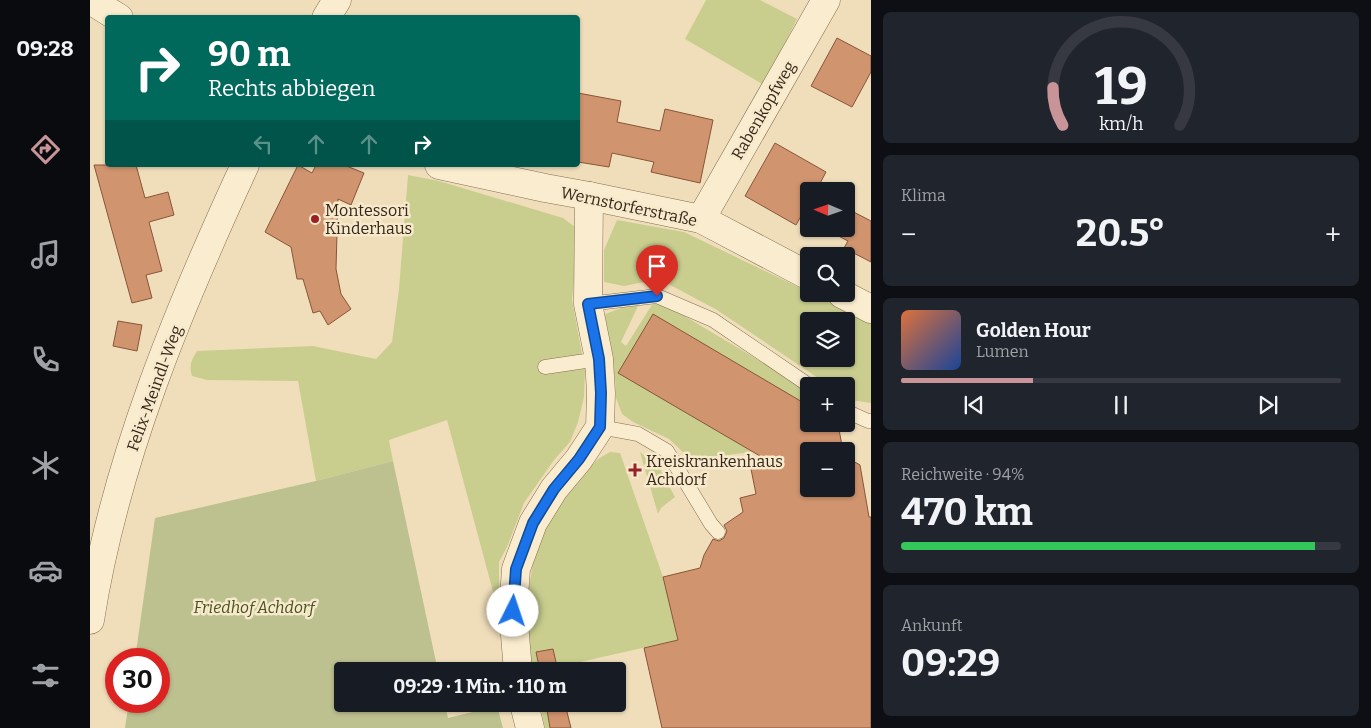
<!DOCTYPE html>
<html lang="de">
<meta charset="utf-8">
<style>
body{margin:0;font-family:Bitter,serif;background:#20242c;color:#f1f3f6;height:100vh;display:flex;flex-direction:column;font-size:19px;white-space:nowrap}
*{box-sizing:border-box;margin:0}
p{font-size:16px;color:#9ea1a6}
.icon{flex:none;width:28px;height:28px;fill:none;stroke:currentColor;stroke-width:2;stroke-linecap:round;stroke-linejoin:round}
.map{position:relative;flex:1;overflow:hidden}
.panel{display:flex;flex-direction:column;gap:12px;padding:12px;background:#0d0f14;width:500px}
.panel>*{flex:none}
.banner{position:absolute;left:15px;top:15px;width:475px;height:152px;border-radius:5px;box-shadow:0 1px 4px #0004;background:#00695c;color:#fff;overflow:hidden}
.needle{width:32px;rotate:272deg}
.buttons{position:absolute;left:710px;top:182px;display:grid;gap:10px}
.buttons a{display:grid;place-items:center;width:55px;height:55px;border-radius:5px;background:#171b24;box-shadow:0 1px 4px #0004;font-size:25px}
.speed{position:absolute;left:15px;top:648px;display:flex;gap:10px;font-size:25px;font-weight:700;text-align:center}
.speed>*{display:grid;place-content:center;width:65px;height:65px;border-radius:50%;background:#171b24;box-shadow:0 1px 4px #0004;line-height:1}
.speed .limit{border:8px solid #d22;background:#fff;color:#111}
.pin{position:absolute;display:grid;place-items:center;width:42px;height:42px;color:#fff;margin:-51px -21px;border-radius:50% 50% 50% 0;rotate:-45deg;box-shadow:0 0 5px #0007}
.pin .icon{rotate:45deg}
.me{position:absolute;width:55px;margin:-28px;rotate:4deg;stroke-linejoin:round;filter:drop-shadow(0 0 4px #0008)}
.turn{display:flex;align-items:center;gap:18px;height:105px;padding:0 20px;font-size:22px}
.turn .icon{width:65px;height:65px;stroke-width:2.5}
.turn b{display:block;font-size:35px;line-height:42px}
.lanes{display:flex;align-items:center;height:48px;padding:0 20px;background:#0003;justify-content:center;gap:25px;direction:ltr}
.lanes .off{opacity:.35}
.big{font-size:38px;font-weight:700;line-height:1.1}
.panel .card{flex:1;display:flex;flex-direction:column;justify-content:center;gap:8px;min-width:0;padding:0 18px;border-radius:8px;background:#20242c}
.panel .dial{align-items:center;gap:0}
.dial svg{height:130px;overflow:visible;fill:none;stroke:#363941;stroke-width:7;stroke-linecap:round;text-anchor:middle}
.dial text{fill:#f1f3f6;stroke:none}
.song{display:flex;align-items:center;gap:15px}
.cover{width:60px;height:60px;border-radius:8px;background:linear-gradient(135deg,hsl(20 70% 55%),hsl(220 70% 35%))}
.played{height:5px;border-radius:2px;background:linear-gradient(90deg,#c99498 30%,#363941 30%)}
.keys{display:flex;justify-content:space-around;direction:ltr}
.heat{display:flex;justify-content:space-between;align-items:center;font-size:28px;direction:ltr}
.charge{height:8px;border-radius:4px;background:linear-gradient(90deg,#34c759 94%,#363941 0)}
.trip{position:absolute;left:244px;top:662px;width:292px;height:50px;border-radius:5px;background:#171b24;box-shadow:0 1px 4px #0004;font-weight:700;line-height:50px;text-align:center}
main{display:flex;flex:1;min-height:0}
.menu{display:flex;flex-direction:column;width:90px;justify-content:space-around;align-items:center;background:#090b0e;color:#9ea1a6}
.menu .icon{width:35px;height:35px}
.menu .current{color:#c99498}
.menu b{font-size:22px;color:#f1f3f6}
.map>svg:first-child{display:block}
.green{fill:#c9ce8f;fill-rule:evenodd}
.cemetery{fill:#bdc18f}
.building{fill:#d0946e;stroke:#885539}
.lines{fill:none;stroke-linecap:round;stroke-linejoin:round}
.lane-casing{stroke:#876e54;stroke-width:15}
.street-casing{stroke:#876e54;stroke-width:29}
.lane{stroke:#faecce;stroke-width:14}
.street{stroke:#faecce;stroke-width:28}
.route-casing{stroke:#114b97;stroke-width:12}
.route{stroke:#1a73e8;stroke-width:9}
.poi-dot{fill:#992126;stroke:#f7e9cb;stroke-width:2}
.labels{text-anchor:middle;stroke-width:5;stroke-linejoin:round;paint-order:stroke}
.street-label{font-size:16px;fill:#35261a;stroke:#f7e9cb}
.poi-label{font-size:16px;fill:#35261a;stroke:#f7e9cb;text-anchor:start}
.park-label{font-size:16px;font-style:italic;fill:#48531f;stroke:#f7e9cb}
</style>
<main>
<nav class="menu">
<b>09:28</b>
<svg class="icon current" aria-label="directions" viewBox="0 0 24 24"><path d="M12 3l9 9-9 9-9-9zM9 14v-3h6M13 9l2 2-2 2"/></svg>
<svg class="icon" aria-label="music" viewBox="0 0 24 24"><path d="M9 18V5l10-2v13"/><circle cx="6" cy="18" r="3"/><circle cx="16" cy="16" r="3"/></svg>
<svg class="icon" aria-label="phone" viewBox="0 0 24 24"><path d="M5 4h4l2 5-3 2q2 4 5 5l2-3 5 2v4C11 20 4 13 5 4z"/></svg>
<svg class="icon" aria-label="climate" viewBox="0 0 24 24"><path d="M12 3v18M4 7l16 10M4 17L20 7"/></svg>
<svg class="icon" aria-label="car" viewBox="0 0 24 24"><path d="M5 17H2v-5l4-1 3-4h7l3 4 3 1v5h-3M9 17h6M6 11h13"/><circle cx="7" cy="17" r="2"/><circle cx="17" cy="17" r="2"/></svg>
<svg class="icon" aria-label="filters" viewBox="0 0 24 24"><path d="M4 7h16M4 17h16"/><circle cx="9" cy="7" r="2"/><circle cx="15" cy="17" r="2"/></svg>
</nav>
<div class="map">
<svg width="781" height="728" viewBox="0 0 781 728">
<rect width="100%" height="100%" fill="#f0debb"/>
<!-- green -->
<g class="green">
<path d="M 616,0 L 670,0 L 707,19 L 674,85 L 595,39 Z"/>
<path d="M 318,175 L 349,181 L 473,218 L 485,227 L 486,257 L 482,300 L 495,370 L 494,397 L 488,422 L 480,442 L 464,460 L 434,503 L 417,547 L 409,562 L 409,614 L 357,420 L 299,440 L 303,461 L 226,481 L 208,381 L 117,380 L 102,376 C 99,366 101,360 107,351 L 223,346 L 286,359 L 302,342 L 309,289 Z"/>
<path d="M 527,220 L 594,232 L 719,292 L 719,294 L 723,294 L 781,322 L 781,403 L 761,400 L 756,397 L 756,386 L 740,386 L 627,310 L 569,279 L 534,286 L 514,282 L 514,250 ZM 719,321 L 756,321 L 756,359 L 719,359 Z"/>
<path d="M 563,303 L 581,308 L 719,390 L 719,406 L 529,373 L 663,452 L 605,459 L 597,456 L 579,439 L 543,422 L 532,414 L 526,398 L 525,378 L 513,315 L 536,306 L 549,304 L 531,342 L 536,346 Z"/>
<path d="M 520,452 L 530,453 L 573,577 L 588,640 L 468,667 L 468,671 L 440,671 L 435,612 L 443,563 L 450,541 L 461,513 L 492,475 L 508,459 Z"/>
<path d="M 550,452 L 570,469 L 585,497 L 571,508 L 568,514 Z"/>
<path d="M 450,704 L 475,704 L 481,728 L 455,728 Z"/>
</g>
<!-- cemetery -->
<path class="cemetery" d="M 303,461 L 348,671 L 252,671 L 252,704 L 355,704 L 358,718 L 407,706 L 413,728 L 35,728 L 39,701 L 69,701 L 69,659 L 45,659 L 65,518 L 226,481 Z"/>
<!-- building -->
<g class="building">
<path d="M 747,38 L 781,56 L 781,72 L 762,107 L 721,86 Z"/>
<path d="M 488,93 L 531,101 L 527,122 L 570,131 L 575,109 L 623,120 L 610,183 L 561,172 L 564,162 L 522,153 L 519,167 L 488,162 Z"/>
<path d="M 685,143 L 736,172 L 726,191 L 719,191 L 719,220 L 711,216 L 706,225 L 655,196 Z"/>
<path d="M 4,165 L 46,165 L 55,198 L 78,192 L 84,215 L 59,222 L 72,271 L 56,275 L 62,298 L 42,303 Z"/>
<path d="M 208,165 L 222,173 L 226,165 L 254,165 L 274,173 L 261,205 L 248,199 L 246,269 L 251,294 L 261,309 L 238,325 L 230,311 L 223,313 L 213,279 L 207,279 L 201,247 L 175,232 Z"/>
<path d="M 756,208 L 781,221 L 781,262 L 754,248 L 758,241 L 735,229 L 756,229 Z"/>
<path d="M 563,314 L 719,406 L 719,424 L 748,424 L 753,451 L 719,451 L 719,489 L 756,489 L 756,457 L 770,465 L 779,517 L 781,517 L 781,728 L 572,728 L 554,648 L 588,640 L 573,577 L 610,568 L 614,555 L 623,539 L 629,541 L 634,538 L 637,531 L 634,525 L 653,512 L 650,498 L 666,494 L 661,469 L 670,456 L 528,373 Z"/>
<path d="M 28,321 L 52,325 L 47,351 L 23,346 Z"/>
<path d="M 463,649 L 468,671 L 450,671 L 446,652 Z"/>
<path d="M 456,704 L 475,704 L 481,728 L 460,728 Z"/>
</g>
<g class="lines">
<defs>
<g id="lane">
<path d="M 498,304 L 567,296 L 623,320 L 720,386"/>
<path d="M 455,367 L 509,359"/>
<path d="M 756,411 L 778,421 L 781,421"/>
<path d="M 510,427 L 548,434 L 577,451 L 621,524 L 628,532"/>
</g>
<g id="street">
<path d="M 0,0 L 29,18"/>
<path d="M 236,18 L 247,0"/>
<path d="M 349,165 L 455,188 L 499,196 L 611,219 L 719,276"/>
<path d="M 611,219 L 736,0"/>
<path d="M 752,294 L 781,309"/>
<path d="M 0,620 C 25,461 88,310 155,165"/>
<path d="M 428,671 L 423,611 L 426,569 L 443,523 L 464,489 L 489,459 L 510,427 L 511,393 L 509,359 L 498,304 L 499,196"/>
<path d="M 434,704 L 440,728"/>
</g>
</defs>
<!-- lane casing -->
<use href="#lane" class="lane-casing"/>
<!-- street casing -->
<use href="#street" class="street-casing"/>
<!-- lane -->
<use href="#lane" class="lane"/>
<!-- street -->
<use href="#street" class="street"/>
</g>
<g class="lines">
<defs>
<path id="route" d="M 423,611 L 426,569 L 443,523 L 464,489 L 489,459 L 510,427 L 511,393 L 509,359 L 498,304 L 567,296"/>
</defs>
<!-- route casing -->
<use href="#route" class="route-casing"/>
<!-- route -->
<use href="#route" class="route"/>
</g>
<!-- markers -->
<g class="poi-dot">
<circle cx="225" cy="219" r="5"/>
<path d="M542.5 462.5h5v5h5v5h-5v5h-5v-5h-5v-5h5z"/>
</g>
<g class="labels">
<!-- street labels -->
<g class="street-label">
<text transform="translate(673 110) rotate(-60)" y="6">Rabenkopfweg</text>
<text transform="translate(539 206) rotate(12)" y="6">Wernstorferstraße</text>
<text transform="translate(64 388) rotate(-70)" y="6">Felix-Meindl-Weg</text>
</g>
<!-- poi labels -->
<g class="poi-label">
<text x="235" y="216">Montessori<tspan x="235" dy="18">Kinderhaus</tspan></text>
<text x="556" y="467">Kreiskrankenhaus<tspan x="556" dy="18">Achdorf</tspan></text>
</g>
<!-- park labels -->
<g class="park-label">
<text x="164" y="613">Friedhof Achdorf</text>
</g>
</g>
</svg>
<div class="buttons">
<a><svg class="needle" viewBox="-14 -14 28 28"><path d="M0-13l5 13h-10z" fill="#e53935"/><path d="M0 13l5-13h-10z" fill="#9ea1a6"/></svg></a>
<a><svg class="icon" aria-label="search" viewBox="0 0 24 24"><circle cx="10" cy="10" r="6"/><path d="M15 15l6 6"/></svg></a>
<a><svg class="icon" aria-label="layers" viewBox="0 0 24 24"><path d="M12 4l9 5-9 5-9-5zM3 14l9 5 9-5"/></svg></a>
<a>+</a>
<a>−</a>
</div>
<div class="speed"><div class="limit">30</div></div>
<div class="pin" style="left:567px;top:296px;background:#d93025"><svg class="icon" aria-label="arrive" viewBox="0 0 24 24"><path d="M6 21V4h12l-3 4 3 4H6"/></svg></div>
<svg class="me" style="left:423px;top:611px" viewBox="-20 -20 40 40"><circle r="19" fill="#fff"/><path d="M0-13L10 11 0 6-10 11z" fill="#1a73e8"/></svg>
<div class="trip">09:29 · 1 Min. · 110 m</div>
<div class="banner">
<div class="turn"><svg class="icon" aria-label="right" viewBox="0 0 24 24"><path d="M7 20v-9h11M14 6l5 5-5 5"/></svg><div><b>90 m</b>Rechts abbiegen</div></div>
<div class="lanes"><svg class="icon off" aria-label="left" viewBox="0 0 24 24"><path d="M17 20v-9H6M10 6l-5 5 5 5"/></svg><svg class="icon off" aria-label="ahead" viewBox="0 0 24 24"><path d="M12 20V5M6 11l6-6 6 6"/></svg><svg class="icon off" aria-label="ahead" viewBox="0 0 24 24"><path d="M12 20V5M6 11l6-6 6 6"/></svg><svg class="icon" aria-label="right" viewBox="0 0 24 24"><path d="M7 20v-9h11M14 6l5 5-5 5"/></svg></div>
</div>
</div>
<section class="panel">
<div class="card dial"><svg viewBox="0 0 100 80">
<path d="M14 69A42 42 0 1 1 86 69"/>
<path d="M14 69A42 42 0 0 1 8 46" stroke="#c99498"/>
<text x="50" y="56" font-size="32" font-weight="700">19</text>
<text x="50" y="72" font-size="11">km/h</text>
</svg></div>
<div class="card"><p>Klima</p>
<div class="heat"><a>−</a><b class="big">20.5°</b><a>+</a></div>
</div>
<div class="card">
<div class="song"><i class="cover"></i><div><b>Golden Hour</b><p>Lumen</p></div></div>
<div class="played"></div>
<div class="keys"><svg class="icon" aria-label="previous" viewBox="0 0 24 24"><path d="M18 5L8 12l10 7zM5 5v14"/></svg><svg class="icon" aria-label="pause" viewBox="0 0 24 24"><path d="M8 5v14M16 5v14"/></svg><svg class="icon" aria-label="next" viewBox="0 0 24 24"><path d="M6 5l10 7-10 7zM19 5v14"/></svg></div>
</div>
<div class="card"><p>Reichweite · 94%</p><b class="big">470 km</b><div class="charge"></div></div>
<div class="card"><p>Ankunft</p><b class="big">09:29</b></div>
</section>
</main>
